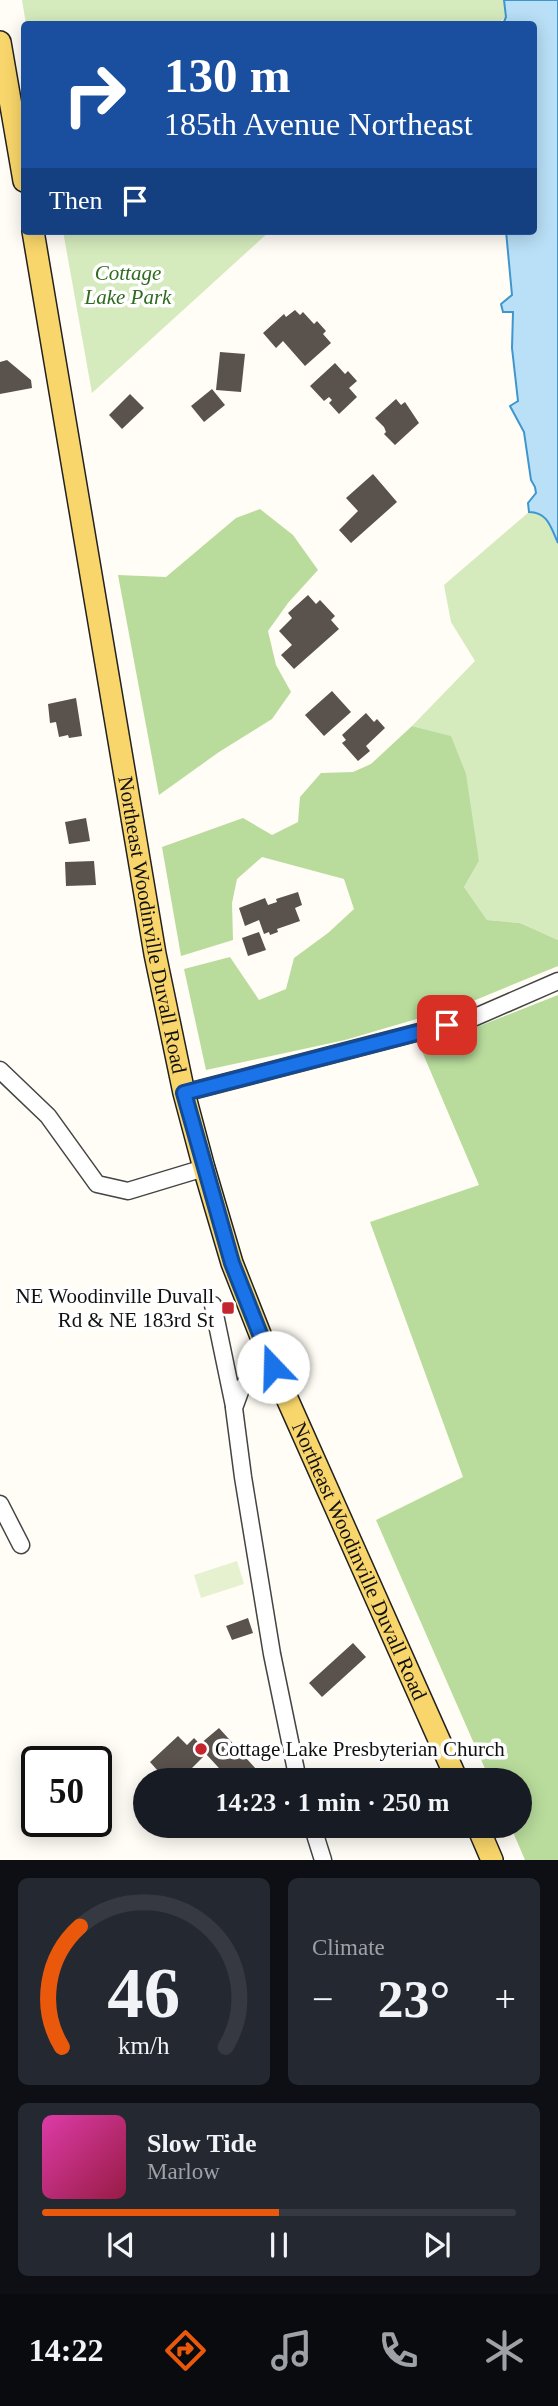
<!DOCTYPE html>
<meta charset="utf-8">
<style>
body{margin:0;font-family:"Times New Roman",serif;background:#242831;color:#f1f3f6;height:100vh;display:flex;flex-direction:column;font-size:26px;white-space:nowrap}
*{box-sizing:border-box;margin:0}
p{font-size:23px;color:#9ea1a6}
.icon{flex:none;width:38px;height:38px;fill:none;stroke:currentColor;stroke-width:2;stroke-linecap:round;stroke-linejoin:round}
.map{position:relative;height:1860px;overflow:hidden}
.panel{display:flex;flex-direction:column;gap:18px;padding:18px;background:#0d0f14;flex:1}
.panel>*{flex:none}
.top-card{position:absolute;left:21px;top:21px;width:516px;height:214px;border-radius:7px;box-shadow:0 4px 18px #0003;background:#1a4fa0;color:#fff;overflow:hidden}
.speed{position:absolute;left:21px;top:1746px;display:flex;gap:14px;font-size:35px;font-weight:700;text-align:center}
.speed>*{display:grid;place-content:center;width:91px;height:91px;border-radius:50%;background:#171b24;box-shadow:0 4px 18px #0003;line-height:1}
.speed .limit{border:4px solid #111;border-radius:10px;background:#fff;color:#111}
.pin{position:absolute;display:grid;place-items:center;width:60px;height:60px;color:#fff;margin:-30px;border-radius:14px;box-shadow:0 4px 10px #0006}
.me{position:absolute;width:77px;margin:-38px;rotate:339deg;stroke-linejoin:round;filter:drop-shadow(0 0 5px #0008)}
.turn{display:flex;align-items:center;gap:24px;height:147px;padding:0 28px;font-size:32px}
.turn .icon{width:91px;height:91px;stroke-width:2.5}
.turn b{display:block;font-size:49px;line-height:60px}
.then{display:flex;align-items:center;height:66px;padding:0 28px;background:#0003;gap:14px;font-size:26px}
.big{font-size:52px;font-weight:600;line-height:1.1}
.panel .card{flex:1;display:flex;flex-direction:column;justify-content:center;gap:10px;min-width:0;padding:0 24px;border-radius:10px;background:#242831}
.panel .dial{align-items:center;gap:0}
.dial svg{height:182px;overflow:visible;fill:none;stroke:#363941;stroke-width:7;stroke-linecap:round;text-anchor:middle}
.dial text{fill:#f1f3f6;stroke:none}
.song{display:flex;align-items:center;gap:21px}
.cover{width:84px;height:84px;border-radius:10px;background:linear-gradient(135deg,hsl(320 70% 55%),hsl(340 70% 35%))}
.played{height:7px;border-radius:4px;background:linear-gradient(90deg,#ea580c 50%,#363941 50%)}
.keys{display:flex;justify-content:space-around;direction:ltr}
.heat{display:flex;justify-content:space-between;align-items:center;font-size:38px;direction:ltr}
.panel .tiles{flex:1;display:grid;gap:18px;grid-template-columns:1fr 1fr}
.card:last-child{grid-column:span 2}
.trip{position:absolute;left:133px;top:1768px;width:399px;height:70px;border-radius:35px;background:#171b24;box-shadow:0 4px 18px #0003;font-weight:600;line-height:70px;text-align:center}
.tabs{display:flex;height:112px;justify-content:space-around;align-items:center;background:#090b0e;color:#9ea1a6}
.tabs .icon{width:49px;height:49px}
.tabs .selected{color:#ea580c}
.tabs b{font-size:32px;color:#f1f3f6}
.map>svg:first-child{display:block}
.green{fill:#d5ebbd}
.forest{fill:#b9dc9c}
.pitch{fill:#e6f2cf}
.water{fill:#b9e0f7;stroke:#3f96cf;stroke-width:2}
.building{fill:#5a524d}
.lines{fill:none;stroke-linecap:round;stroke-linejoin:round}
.minor-casing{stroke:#444;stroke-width:19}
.major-casing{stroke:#222;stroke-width:24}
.minor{stroke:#fff;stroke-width:16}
.major{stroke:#f9d66b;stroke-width:21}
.route-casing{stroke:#114b97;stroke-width:18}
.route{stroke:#1a73e8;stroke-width:12}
.poi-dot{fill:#c4262e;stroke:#fff;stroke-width:2.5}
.labels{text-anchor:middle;stroke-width:7;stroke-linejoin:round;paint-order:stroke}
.park-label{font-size:21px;font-style:italic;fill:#2f6b1f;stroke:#fff}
.street-label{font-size:21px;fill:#111;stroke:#fff}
.poi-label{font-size:21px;fill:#111;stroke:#fff;text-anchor:end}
</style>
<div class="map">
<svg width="558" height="1860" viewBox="0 0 558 1860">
<rect width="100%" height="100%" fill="#fffdf5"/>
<!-- green -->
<g class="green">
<path d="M 22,0 L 504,0 L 506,17 L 497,24 L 26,24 Z"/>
<path d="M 63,231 L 270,231 L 92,393 Z"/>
<path d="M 529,512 C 548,512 551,528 558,543 L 558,940 L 520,923 L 487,920 L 464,887 L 479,861 L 450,736 L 412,726 L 475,661 L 451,622 L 444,585 Z"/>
</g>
<!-- forest -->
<g class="forest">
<path d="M 260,509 L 293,535 L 318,570 L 288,603 L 268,631 L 276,665 L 291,692 L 272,719 L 219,752 L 159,795 L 118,575 L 166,577 L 236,518 Z"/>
<path d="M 412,726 L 451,736 L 466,774 L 479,861 L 464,887 L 487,920 L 520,923 L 558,940 L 558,966 L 461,1006 L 345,1040 L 206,1070 L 184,969 L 230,957 L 259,1000 L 286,989 L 294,958 L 328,933 L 354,909 L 344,879 L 262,857 L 237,879 L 232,903 L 233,940 L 181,956 L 162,847 L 243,818 L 272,835 L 298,822 L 300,797 L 321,773 L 353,772 L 371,764 Z"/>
<path d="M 558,995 L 558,1860 L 525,1860 L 510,1825 L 520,1825 L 520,1780 L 490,1780 L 376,1520 L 463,1477 L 370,1222 L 479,1185 L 421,1049 Z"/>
</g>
<!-- pitch -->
<path class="pitch" d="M 237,1561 L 244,1584 L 201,1598 L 194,1575 Z"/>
<!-- water -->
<path class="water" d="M 504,0 L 558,0 L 558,543 C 551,528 548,512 529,512 L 528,503 L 536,493 L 535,487 L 531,480 L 524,432 L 510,406 L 518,401 L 512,348 L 513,312 L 503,312 L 501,304 L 512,295 L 506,231 L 534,231 L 534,24 L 503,24 L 506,17 Z"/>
<!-- building -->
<g class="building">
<path d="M 295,310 L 300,315 L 303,312 L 314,324 L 317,321 L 326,331 L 323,334 L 331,343 L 305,366 L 283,341 L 276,348 L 263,333 L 284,314 L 286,317 Z"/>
<path d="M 220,352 L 245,354 L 241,392 L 216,390 Z"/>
<path d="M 7,360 L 31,380 L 32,388 L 0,394 L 0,362 Z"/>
<path d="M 335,363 L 345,374 L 348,371 L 357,381 L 349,388 L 357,397 L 339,414 L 329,403 L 332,400 L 329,397 L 324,401 L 310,386 Z"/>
<path d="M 212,389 L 225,405 L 204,422 L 191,406 Z"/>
<path d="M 130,394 L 144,408 L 122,429 L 109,415 Z"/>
<path d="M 396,399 L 401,405 L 405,402 L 419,423 L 395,445 L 384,434 L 386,432 L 384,427 L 375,418 Z"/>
<path d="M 373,474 L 397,502 L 351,543 L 339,530 L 358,511 L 346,498 Z"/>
<path d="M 308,595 L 316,604 L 320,600 L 335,616 L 331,620 L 339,629 L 294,669 L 281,655 L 292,645 L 279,631 L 292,618 L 288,613 Z"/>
<path d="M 332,691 L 351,712 L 324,736 L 305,715 Z"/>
<path d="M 76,698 L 82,736 L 69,738 L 68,735 L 59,737 L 56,722 L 50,723 L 48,704 Z"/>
<path d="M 366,713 L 374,722 L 377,719 L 385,728 L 366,746 L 370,751 L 358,761 L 342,743 L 346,740 L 342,735 Z"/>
<path d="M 86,818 L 90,841 L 69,844 L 65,822 Z"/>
<path d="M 94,861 L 96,885 L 66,886 L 65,862 Z"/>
<path d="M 298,892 L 302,905 L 295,908 L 300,921 L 277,929 L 278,932 L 270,935 L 269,932 L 264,934 L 259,920 L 245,926 L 239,908 L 265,898 L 268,905 L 277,902 L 276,899 Z"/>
<path d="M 259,932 L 266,950 L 248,956 L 242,938 Z"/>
<path d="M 248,1618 L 253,1633 L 232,1640 L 226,1626 Z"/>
<path d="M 353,1643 L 366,1657 L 322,1697 L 309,1683 Z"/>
<path d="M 219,1728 L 264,1778 L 262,1780 L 230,1780 L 206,1754 L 180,1780 L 166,1780 L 150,1762 L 178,1736 L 187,1745 L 194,1738 L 200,1744 Z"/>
</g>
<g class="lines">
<defs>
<g id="minor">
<path d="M 0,1070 L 48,1116 L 97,1184 L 128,1191 L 204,1168"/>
<path d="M 184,1093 L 473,1018 L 558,981"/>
<path d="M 213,1305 L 234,1406"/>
<path d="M 273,1367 L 250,1378 L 241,1389 L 234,1408 L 243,1477 L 272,1654 L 298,1780"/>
<path d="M 0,1504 L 21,1545"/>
<path d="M 312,1825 L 323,1860"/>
</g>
<g id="major">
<path d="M 0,42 L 24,181"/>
<path id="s1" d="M 33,231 L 155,954 L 184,1093 L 204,1168 L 232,1263 L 273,1367 L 457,1780"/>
<path d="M 477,1825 L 492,1860"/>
</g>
</defs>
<!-- minor casing -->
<use href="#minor" class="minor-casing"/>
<!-- major casing -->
<use href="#major" class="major-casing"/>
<!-- minor -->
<use href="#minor" class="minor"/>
<!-- major -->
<use href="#major" class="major"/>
</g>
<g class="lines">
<defs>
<path id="route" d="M 273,1367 L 232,1263 L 184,1093 L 447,1025"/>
</defs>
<!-- route casing -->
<use href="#route" class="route-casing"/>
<!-- route -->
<use href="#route" class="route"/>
</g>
<!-- markers -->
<g class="poi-dot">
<rect x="221" y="1301" width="14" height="14" rx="3.5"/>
<circle cx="201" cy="1749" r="7"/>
</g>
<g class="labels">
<!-- park labels -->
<g class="park-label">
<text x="128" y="280">Cottage<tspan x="128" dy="24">Lake Park</tspan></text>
</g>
<!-- street labels -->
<g class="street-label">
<text dy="7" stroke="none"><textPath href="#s1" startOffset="704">Northeast Woodinville Duvall Road</textPath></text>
<text dy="7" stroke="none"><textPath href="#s1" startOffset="1376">Northeast Woodinville Duvall Road</textPath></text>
</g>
<!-- poi labels -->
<g class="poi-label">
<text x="214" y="1303">NE Woodinville Duvall<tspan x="214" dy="24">Rd &amp; NE 183rd St</tspan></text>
<text x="215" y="1756" text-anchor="start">Cottage Lake Presbyterian Church</text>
</g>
</g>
</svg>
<div class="speed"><div class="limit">50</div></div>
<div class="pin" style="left:447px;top:1025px;background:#d93025"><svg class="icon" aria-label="arrive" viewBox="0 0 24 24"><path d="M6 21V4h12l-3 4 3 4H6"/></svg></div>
<svg class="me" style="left:273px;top:1367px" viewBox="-20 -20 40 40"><circle r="19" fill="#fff"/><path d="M0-13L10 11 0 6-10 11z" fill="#1a73e8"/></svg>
<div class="trip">14:23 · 1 min · 250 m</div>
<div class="top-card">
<div class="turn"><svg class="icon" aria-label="right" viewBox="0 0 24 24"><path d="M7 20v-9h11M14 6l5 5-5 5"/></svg><div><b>130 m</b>185th Avenue Northeast</div></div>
<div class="then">Then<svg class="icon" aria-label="arrive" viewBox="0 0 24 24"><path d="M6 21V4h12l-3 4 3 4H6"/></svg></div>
</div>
</div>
<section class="panel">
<div class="tiles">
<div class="card dial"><svg viewBox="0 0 100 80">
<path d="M14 69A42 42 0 1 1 86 69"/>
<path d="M14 69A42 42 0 0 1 22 16" stroke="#ea580c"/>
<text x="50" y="56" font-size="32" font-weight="700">46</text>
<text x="50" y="72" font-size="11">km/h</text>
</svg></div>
<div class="card"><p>Climate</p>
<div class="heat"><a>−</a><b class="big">23°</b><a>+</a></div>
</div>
<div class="card">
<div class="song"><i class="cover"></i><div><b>Slow Tide</b><p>Marlow</p></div></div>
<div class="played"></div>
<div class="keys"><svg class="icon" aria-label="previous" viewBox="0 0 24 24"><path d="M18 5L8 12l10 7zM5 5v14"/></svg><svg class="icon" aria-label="pause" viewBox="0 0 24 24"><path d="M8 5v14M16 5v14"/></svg><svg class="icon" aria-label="next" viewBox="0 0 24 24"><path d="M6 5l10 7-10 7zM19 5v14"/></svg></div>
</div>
</div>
</section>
<nav class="tabs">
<b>14:22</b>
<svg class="icon selected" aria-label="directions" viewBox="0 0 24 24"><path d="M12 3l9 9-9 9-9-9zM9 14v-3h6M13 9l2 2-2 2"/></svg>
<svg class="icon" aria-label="music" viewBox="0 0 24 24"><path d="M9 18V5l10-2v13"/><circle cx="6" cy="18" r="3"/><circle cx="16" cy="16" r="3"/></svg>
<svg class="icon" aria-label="phone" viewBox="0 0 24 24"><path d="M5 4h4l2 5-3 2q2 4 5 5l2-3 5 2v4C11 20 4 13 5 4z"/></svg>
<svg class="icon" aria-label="climate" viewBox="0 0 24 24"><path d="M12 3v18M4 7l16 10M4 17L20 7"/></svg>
</nav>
